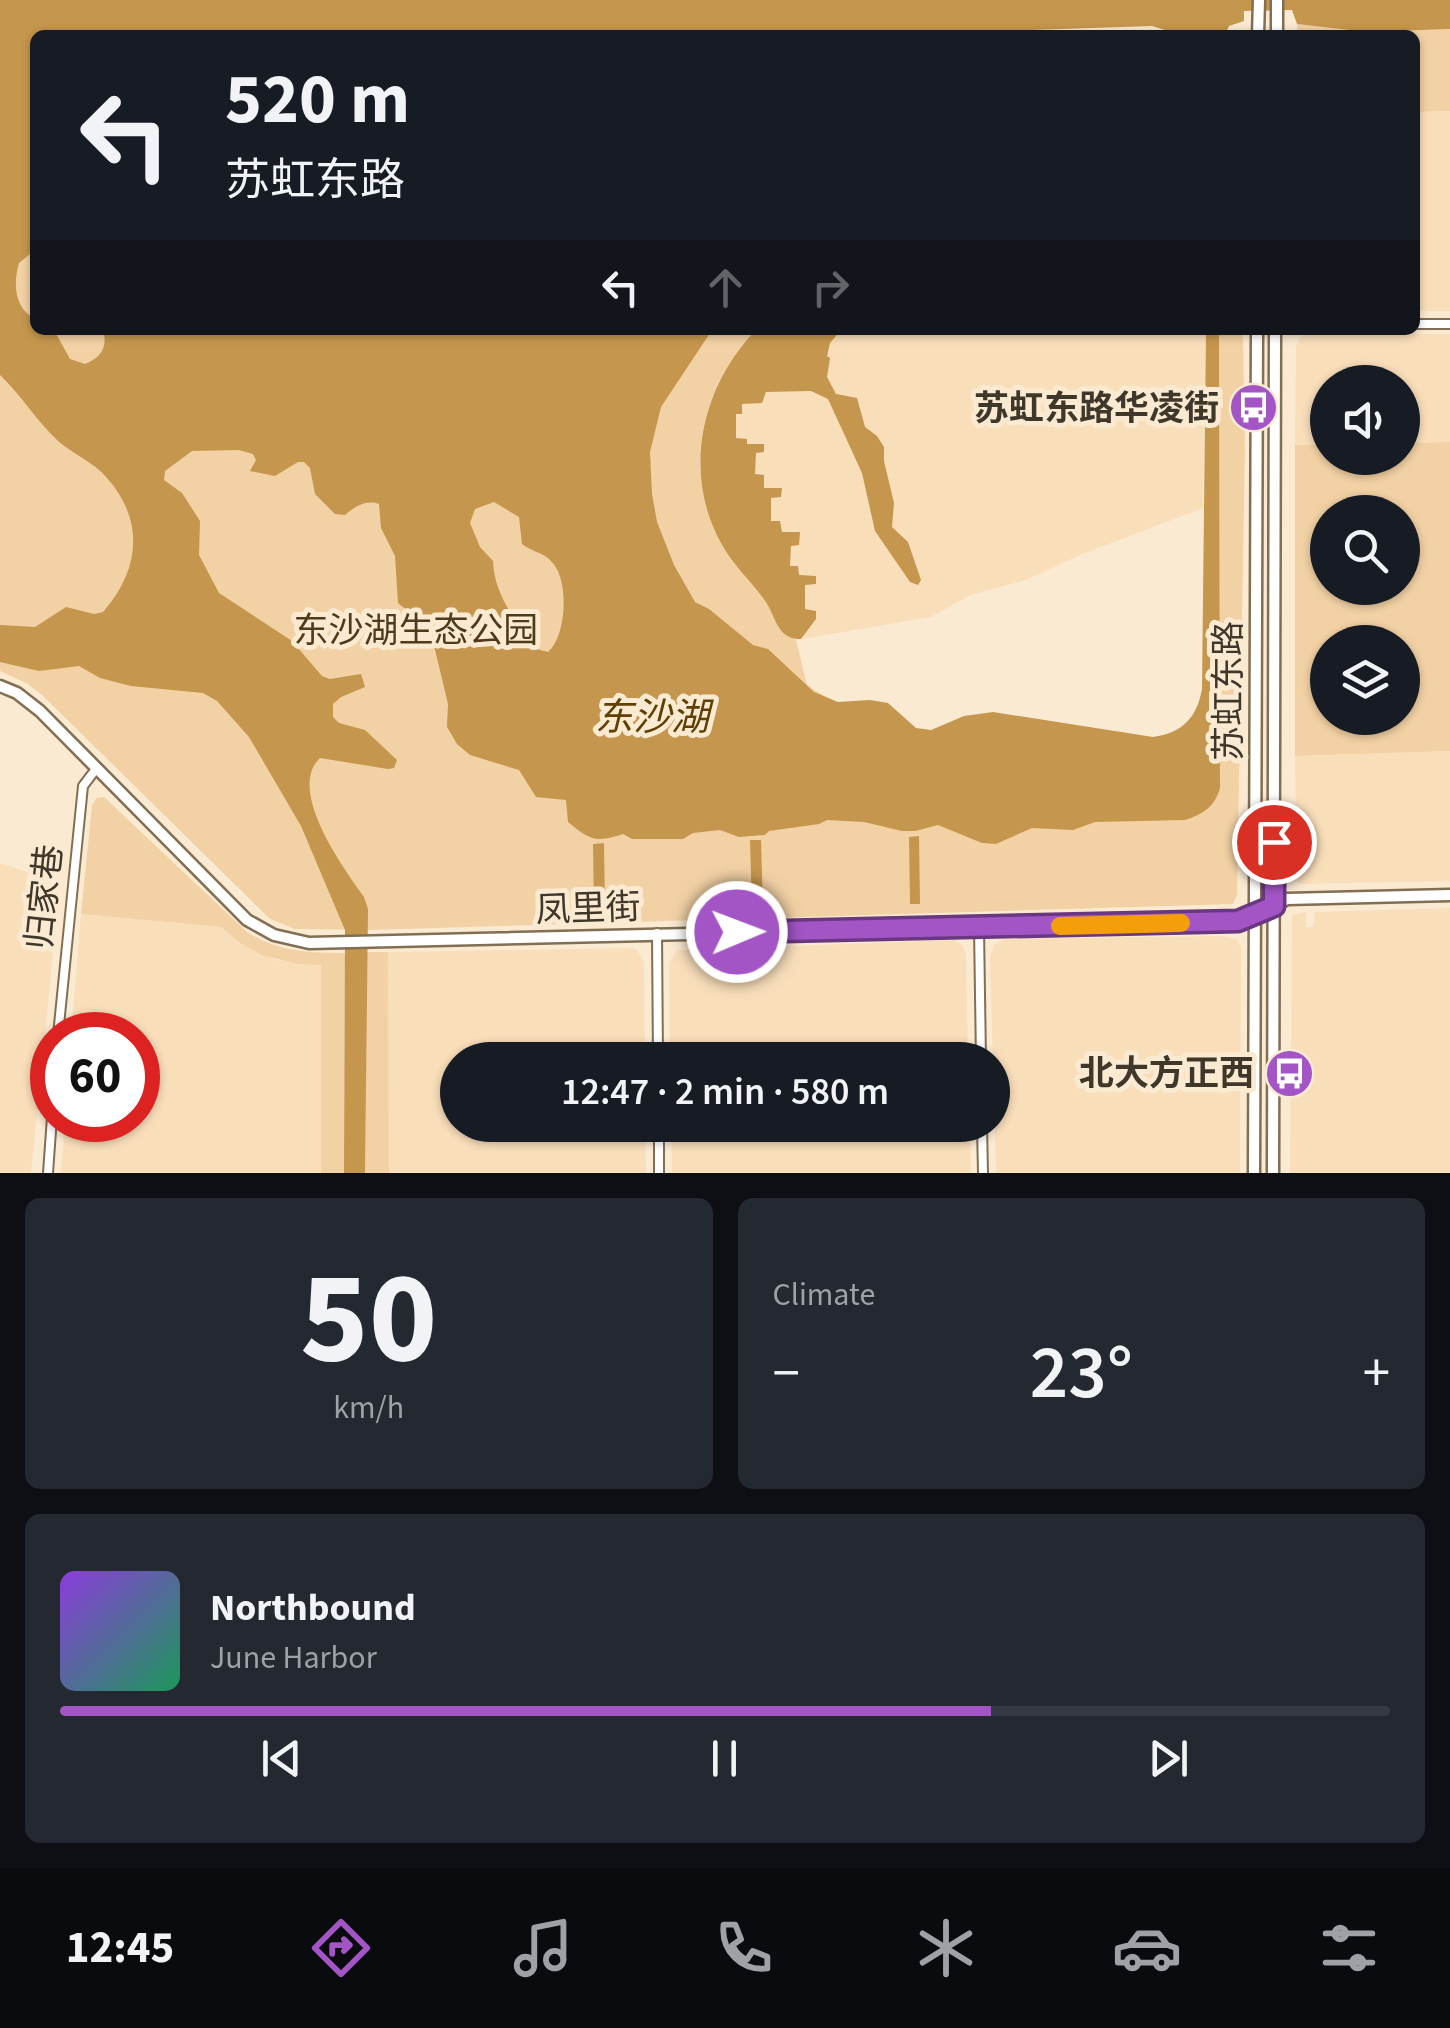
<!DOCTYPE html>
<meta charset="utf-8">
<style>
body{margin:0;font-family:"Source Sans 3","Noto Sans SC",sans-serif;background:#242831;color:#f1f3f6;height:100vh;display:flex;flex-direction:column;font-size:38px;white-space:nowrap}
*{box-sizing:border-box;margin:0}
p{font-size:32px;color:#9ea1a6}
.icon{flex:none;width:55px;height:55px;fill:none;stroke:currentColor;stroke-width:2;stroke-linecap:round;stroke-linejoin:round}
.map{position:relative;height:1173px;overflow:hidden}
.side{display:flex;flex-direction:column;gap:25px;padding:25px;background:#0d0f14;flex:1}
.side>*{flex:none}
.guide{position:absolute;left:30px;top:30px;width:1390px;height:305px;border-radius:15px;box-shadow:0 2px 8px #0004;background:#171b24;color:#f1f3f6;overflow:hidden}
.buttons{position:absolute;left:1310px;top:365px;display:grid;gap:20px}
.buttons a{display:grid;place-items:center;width:110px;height:110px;border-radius:50%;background:#171b24;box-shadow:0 2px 8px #0004;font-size:50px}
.speed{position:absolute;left:30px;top:1012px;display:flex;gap:20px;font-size:50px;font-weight:700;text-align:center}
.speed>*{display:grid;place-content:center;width:130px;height:130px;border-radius:50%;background:#171b24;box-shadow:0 2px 8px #0004;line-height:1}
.speed .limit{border:15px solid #d22;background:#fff;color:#111}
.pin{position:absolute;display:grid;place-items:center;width:85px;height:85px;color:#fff;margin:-42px;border:5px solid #fff;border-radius:50%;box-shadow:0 2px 10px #0007}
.me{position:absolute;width:110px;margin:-55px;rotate:89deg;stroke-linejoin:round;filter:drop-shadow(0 0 8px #0008)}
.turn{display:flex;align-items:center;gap:35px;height:210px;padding:0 30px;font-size:45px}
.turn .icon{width:130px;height:130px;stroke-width:2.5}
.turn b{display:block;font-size:70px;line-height:85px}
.lanes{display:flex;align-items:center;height:95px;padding:0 30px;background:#0003;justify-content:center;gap:50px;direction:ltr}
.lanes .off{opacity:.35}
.big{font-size:75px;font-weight:600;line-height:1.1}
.side .card{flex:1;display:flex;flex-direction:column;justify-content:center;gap:15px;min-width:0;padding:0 35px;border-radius:15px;background:#242831}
.side .dial{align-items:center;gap:0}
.dial b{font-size:130px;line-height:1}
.song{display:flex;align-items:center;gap:30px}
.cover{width:120px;height:120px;border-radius:15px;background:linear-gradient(135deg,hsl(270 70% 55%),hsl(150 70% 35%))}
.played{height:10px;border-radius:5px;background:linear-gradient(90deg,#a355c6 70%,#363941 70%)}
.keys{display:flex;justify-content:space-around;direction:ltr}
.heat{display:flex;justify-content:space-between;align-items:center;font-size:55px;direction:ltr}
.side .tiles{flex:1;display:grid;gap:25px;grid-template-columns:1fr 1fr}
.card:last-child{grid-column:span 2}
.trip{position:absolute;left:440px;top:1042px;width:570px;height:100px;border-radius:50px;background:#171b24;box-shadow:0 2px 8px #0004;font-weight:600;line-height:100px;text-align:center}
.menu{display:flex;height:160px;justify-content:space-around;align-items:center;background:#090b0e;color:#9ea1a6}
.menu .icon{width:70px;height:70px}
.menu .selected{color:#a355c6}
.menu b{font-size:45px;color:#f1f3f6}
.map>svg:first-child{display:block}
.built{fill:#f9deba}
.green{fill:#f2d1a4;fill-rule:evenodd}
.water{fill:#c5964d;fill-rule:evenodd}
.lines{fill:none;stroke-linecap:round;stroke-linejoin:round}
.tertiary-casing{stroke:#826e53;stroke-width:12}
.primary-casing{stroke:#826e53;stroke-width:15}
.tertiary{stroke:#fff;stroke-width:8}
.primary{stroke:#fff;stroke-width:10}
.route-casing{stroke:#6a3781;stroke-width:25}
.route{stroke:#a355c6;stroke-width:18}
.slow{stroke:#f59e0b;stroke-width:18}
.labels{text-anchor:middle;stroke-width:10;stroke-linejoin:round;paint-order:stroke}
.poi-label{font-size:35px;font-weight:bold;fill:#40372b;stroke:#fbead2;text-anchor:end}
.park-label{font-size:35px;fill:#4f3b1b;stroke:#fbead2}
.street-label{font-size:35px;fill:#40372b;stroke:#fbead2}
.water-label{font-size:38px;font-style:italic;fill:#5f3f02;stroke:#fbead2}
</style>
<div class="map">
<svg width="1450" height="1173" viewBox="0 0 1450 1173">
<rect width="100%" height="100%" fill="#fbead2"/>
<!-- built -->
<g class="built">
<path d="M 1450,111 L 1450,311 L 1415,311 L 1415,112 Z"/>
<path d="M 756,330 L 1206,330 L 1203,508 L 1080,555 L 1026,580 L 971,595 L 931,617 L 796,640 L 764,598 L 725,372 Z"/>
<path d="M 1305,334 L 1450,334 L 1450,442 L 1403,443 L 1402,382 L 1328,382 L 1327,444 L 1295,445 L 1296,347 L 1299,339 Z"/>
<path d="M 1450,751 L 1450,881 L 1301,884 L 1297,881 L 1295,756 Z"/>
<path d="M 0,863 L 60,883 L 31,1173 L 0,1173 Z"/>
<path d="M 1450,908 L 1450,1173 L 1290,1173 L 1292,915 L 1306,912 L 1306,927 L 1313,927 L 1315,912 Z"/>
<path d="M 81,914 L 221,927 L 240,943 L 277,960 L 322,964 L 321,1173 L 61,1173 L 65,1120 L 138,1120 L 138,1035 L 71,1035 Z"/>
<path d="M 1221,936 L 1237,939 L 1241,947 L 1240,1173 L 996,1173 L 990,956 L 994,945 L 1004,939 Z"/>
<path d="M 954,940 L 963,946 L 966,955 L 968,1060 L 670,1060 L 669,963 L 677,950 Z"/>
<path d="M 630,948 L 637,950 L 644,962 L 645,1060 L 458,1060 L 458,1125 L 645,1125 L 646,1173 L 389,1173 L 388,952 Z"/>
<path d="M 671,1125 L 970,1125 L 971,1173 L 672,1173 Z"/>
</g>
<!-- green -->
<g class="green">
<path d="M 0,0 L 883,0 L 908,35 L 35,35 L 35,330 L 756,330 C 702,384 683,468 718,537 C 729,561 749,578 764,599 C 776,616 775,631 796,640 L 807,685 L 827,698 L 828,742 L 1220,787 L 1219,330 L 1239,330 L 1243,338 L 1245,449 L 1237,895 L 1233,904 L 368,930 L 295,929 L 270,919 L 42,695 L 28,684 L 0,671 Z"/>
<path d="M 1297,24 L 1367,32 L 1450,29 L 1450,111 L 1415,112 L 1415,35 L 1297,35 Z"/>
<path d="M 1450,442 L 1450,751 L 1295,756 L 1295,445 L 1327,444 L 1328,458 L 1402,458 L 1403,443 ZM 1328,512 L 1402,512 L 1402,588 L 1328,588 ZM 1328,642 L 1402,642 L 1402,718 L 1328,718 Z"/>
<path d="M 104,797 L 247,932 C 279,952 308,953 345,953 L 344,1173 L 321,1173 L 321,965 L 298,964 L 262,955 L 240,943 L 221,927 L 81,914 L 92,805 L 97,798 Z"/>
<path d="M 366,952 L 388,952 L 389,1173 L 365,1173 Z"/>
</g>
<!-- water -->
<g class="water">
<path d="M 0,0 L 1450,0 L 1450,29 L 1367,32 L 1297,24 L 1292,10 L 1244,11 L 1244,21 L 1229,26 L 1225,35 L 1181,35 L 1152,26 L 885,35 L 861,32 L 826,35 L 35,35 L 35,250 L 19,263 C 13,284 14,308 35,319 L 35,330 L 54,330 L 70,359 L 85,364 C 101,358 108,347 103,330 L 712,330 L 661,407 L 650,452 L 652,494 L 657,522 L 674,565 L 695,602 L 709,609 L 753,645 L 768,649 L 814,692 L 838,702 L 870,700 L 888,703 L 916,728 L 931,730 L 964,716 L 993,712 L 1153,737 C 1183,733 1197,717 1202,689 L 1206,330 L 1219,330 L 1220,788 C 1215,806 1204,814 1185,820 L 1095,822 L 1073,830 L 1032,828 L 996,844 L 982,843 L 938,825 L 915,831 L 902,831 L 864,822 L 827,820 L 819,824 L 769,831 L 765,835 L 739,837 L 720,830 L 693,833 L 683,839 L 632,839 L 623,834 C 595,843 590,840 568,822 L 566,800 L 536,797 L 519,770 L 470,755 L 457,744 L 447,727 L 448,704 L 432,637 L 420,621 L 398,603 L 395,556 L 381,528 L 379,504 C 366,499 354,507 345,515 L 335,514 L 315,494 L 310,468 L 304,462 L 298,462 L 275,476 L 250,471 L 256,460 L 253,454 L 239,450 L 192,451 L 165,471 L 164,480 L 182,493 L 200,521 L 199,555 L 219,593 L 292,641 L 322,676 L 330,679 L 361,674 L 365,687 L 341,697 L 333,704 L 333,717 L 339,723 L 365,730 L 397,760 L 394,768 L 388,769 L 320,758 C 286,790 344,869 364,897 L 368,909 L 365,1173 L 344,1173 L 345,930 L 301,826 L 249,737 L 217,701 L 203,693 L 131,686 L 100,678 L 79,666 L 39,671 L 0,662 L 0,625 L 35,627 L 66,607 L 94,614 L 103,612 C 140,570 145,521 107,478 C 94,462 72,454 57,440 C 36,420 21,395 0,375 ZM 494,502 L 519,517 L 522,544 C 530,551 542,552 550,560 C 570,577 567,636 548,652 L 533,648 C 516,620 494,595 493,561 L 480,547 L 470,523 L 475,509 Z"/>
<path d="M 756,330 L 841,330 L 830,343 L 827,356 L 830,358 L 827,377 L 836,394 L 857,398 L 865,427 L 877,436 L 884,447 L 884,461 L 894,503 L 892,527 L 908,542 L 921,580 L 918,585 L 910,582 L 875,531 L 862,473 L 828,399 L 811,391 L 766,392 L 762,403 L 742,404 L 742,414 L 736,414 L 736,438 L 747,439 L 747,444 L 764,444 L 764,452 L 756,453 L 755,474 L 764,475 L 764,488 L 782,488 L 781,497 L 771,498 L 771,521 L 780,521 L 782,532 L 800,532 L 799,545 L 791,546 L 790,566 L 798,566 L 799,575 L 816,576 L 816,584 L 805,585 L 805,609 L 816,611 L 816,619 L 801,639 C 776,640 776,614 763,598 C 749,579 732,564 721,543 C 682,473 701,386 756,330 Z"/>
<path d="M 919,836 L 920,904 L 910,904 L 909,837 Z"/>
<path d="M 750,840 L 761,840 L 763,908 L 752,908 Z"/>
<path d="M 604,843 L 605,911 L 594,911 L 593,844 Z"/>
</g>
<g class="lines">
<defs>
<g id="tertiary">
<path d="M 1415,324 L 1450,324"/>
<path d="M 979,928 L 981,1060"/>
<path d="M 657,933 L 658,1060"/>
<path d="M 58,1035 L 83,786 L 96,769"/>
<path d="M 659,1125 L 659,1173"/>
<path d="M 982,1125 L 983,1173"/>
<path d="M 48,1173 L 52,1117"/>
</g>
<g id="primary">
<path d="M 1258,35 L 1259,0"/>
<path d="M 1277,35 L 1277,0"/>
<path d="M 0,686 L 17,693 L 40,711 L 247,920 L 274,935 L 309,943 L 1233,921 L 1254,916 L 1287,899 L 1450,895"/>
<path d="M 1254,1173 L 1257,330"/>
<path d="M 1273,1173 L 1275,330"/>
</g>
</defs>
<!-- tertiary casing -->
<use href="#tertiary" class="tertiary-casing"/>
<!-- primary casing -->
<use href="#primary" class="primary-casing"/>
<!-- tertiary -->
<use href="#tertiary" class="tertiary"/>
<!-- primary -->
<use href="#primary" class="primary"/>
</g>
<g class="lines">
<defs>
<path id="route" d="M 737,932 L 1238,921 L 1274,906 L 1274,842"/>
</defs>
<!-- route casing -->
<use href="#route" class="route-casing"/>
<!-- route -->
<use href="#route" class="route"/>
<!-- slow -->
<path class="slow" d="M 1060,926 L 1181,923"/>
</g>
<!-- icons -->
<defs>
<symbol id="bus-disc" viewBox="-11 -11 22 22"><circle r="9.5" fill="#a355c6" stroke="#fbead2"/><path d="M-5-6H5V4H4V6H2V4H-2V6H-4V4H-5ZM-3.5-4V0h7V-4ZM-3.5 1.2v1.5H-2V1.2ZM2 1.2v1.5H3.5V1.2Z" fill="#fff"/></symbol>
</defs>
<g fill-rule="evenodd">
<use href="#bus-disc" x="1226" y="380" width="55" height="55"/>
<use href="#bus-disc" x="1262" y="1046" width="55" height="55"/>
</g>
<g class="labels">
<!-- poi labels -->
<g class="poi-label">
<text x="1219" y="420">苏虹东路华凌街</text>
<text x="1254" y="1085">北大方正西</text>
</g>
<!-- park labels -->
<g class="park-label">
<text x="416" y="642">东沙湖生态公园</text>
</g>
<!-- street labels -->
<g class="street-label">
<text transform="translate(1228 691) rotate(-90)" y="12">苏虹东路</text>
<text transform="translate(44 897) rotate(-84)" y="12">归家巷</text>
<text transform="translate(588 908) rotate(-2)" y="12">凤里街</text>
</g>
<!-- water labels -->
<g class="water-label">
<text x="652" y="730">东沙湖</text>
</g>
</g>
</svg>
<div class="buttons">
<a><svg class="icon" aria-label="sound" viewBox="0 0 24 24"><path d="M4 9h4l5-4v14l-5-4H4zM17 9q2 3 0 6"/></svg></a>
<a><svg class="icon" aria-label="search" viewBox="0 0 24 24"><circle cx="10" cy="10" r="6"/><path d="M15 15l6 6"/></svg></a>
<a><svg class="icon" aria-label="layers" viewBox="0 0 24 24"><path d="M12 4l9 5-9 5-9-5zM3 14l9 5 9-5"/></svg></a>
</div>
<div class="speed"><div class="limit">60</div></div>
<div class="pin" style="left:1274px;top:842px;background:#d93025"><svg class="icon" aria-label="arrive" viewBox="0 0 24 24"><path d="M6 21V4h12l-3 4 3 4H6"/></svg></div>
<svg class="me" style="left:737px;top:932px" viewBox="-20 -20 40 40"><circle r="17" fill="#a355c6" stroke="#fff" stroke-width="3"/><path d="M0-11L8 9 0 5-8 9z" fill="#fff"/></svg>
<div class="trip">12:47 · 2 min · 580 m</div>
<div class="guide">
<div class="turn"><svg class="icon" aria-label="left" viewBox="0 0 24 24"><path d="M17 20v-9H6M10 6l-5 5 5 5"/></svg><div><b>520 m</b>苏虹东路</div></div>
<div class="lanes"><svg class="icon" aria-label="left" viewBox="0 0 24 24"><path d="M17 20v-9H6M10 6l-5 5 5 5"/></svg><svg class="icon off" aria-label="ahead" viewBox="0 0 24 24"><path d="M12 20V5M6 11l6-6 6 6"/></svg><svg class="icon off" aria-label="right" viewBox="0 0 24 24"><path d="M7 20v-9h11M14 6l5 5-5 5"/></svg></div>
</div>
</div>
<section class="side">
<div class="tiles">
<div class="card dial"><b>50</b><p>km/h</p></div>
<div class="card"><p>Climate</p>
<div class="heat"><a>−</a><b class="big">23°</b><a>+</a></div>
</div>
<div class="card">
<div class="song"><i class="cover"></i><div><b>Northbound</b><p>June Harbor</p></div></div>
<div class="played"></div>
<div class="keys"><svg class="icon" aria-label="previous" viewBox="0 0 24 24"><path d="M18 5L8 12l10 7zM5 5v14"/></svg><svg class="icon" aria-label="pause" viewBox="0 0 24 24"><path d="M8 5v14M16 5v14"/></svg><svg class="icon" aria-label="next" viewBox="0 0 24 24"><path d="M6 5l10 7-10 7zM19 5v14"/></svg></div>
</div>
</div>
</section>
<nav class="menu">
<b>12:45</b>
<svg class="icon selected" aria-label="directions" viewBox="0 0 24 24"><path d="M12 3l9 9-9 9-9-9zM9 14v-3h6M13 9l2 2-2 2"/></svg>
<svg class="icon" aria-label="music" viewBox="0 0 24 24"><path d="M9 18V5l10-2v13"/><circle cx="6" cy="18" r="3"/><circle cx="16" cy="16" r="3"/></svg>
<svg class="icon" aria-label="phone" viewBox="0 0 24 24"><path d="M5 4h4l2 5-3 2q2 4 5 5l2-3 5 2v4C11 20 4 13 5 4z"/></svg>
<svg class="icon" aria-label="climate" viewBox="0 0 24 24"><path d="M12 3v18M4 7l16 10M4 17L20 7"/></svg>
<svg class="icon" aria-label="car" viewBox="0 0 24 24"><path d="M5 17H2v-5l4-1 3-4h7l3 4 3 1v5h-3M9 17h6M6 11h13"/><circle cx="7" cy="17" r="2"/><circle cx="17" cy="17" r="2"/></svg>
<svg class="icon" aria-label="filters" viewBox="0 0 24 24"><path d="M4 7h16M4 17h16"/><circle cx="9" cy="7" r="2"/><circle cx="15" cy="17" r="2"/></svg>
</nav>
